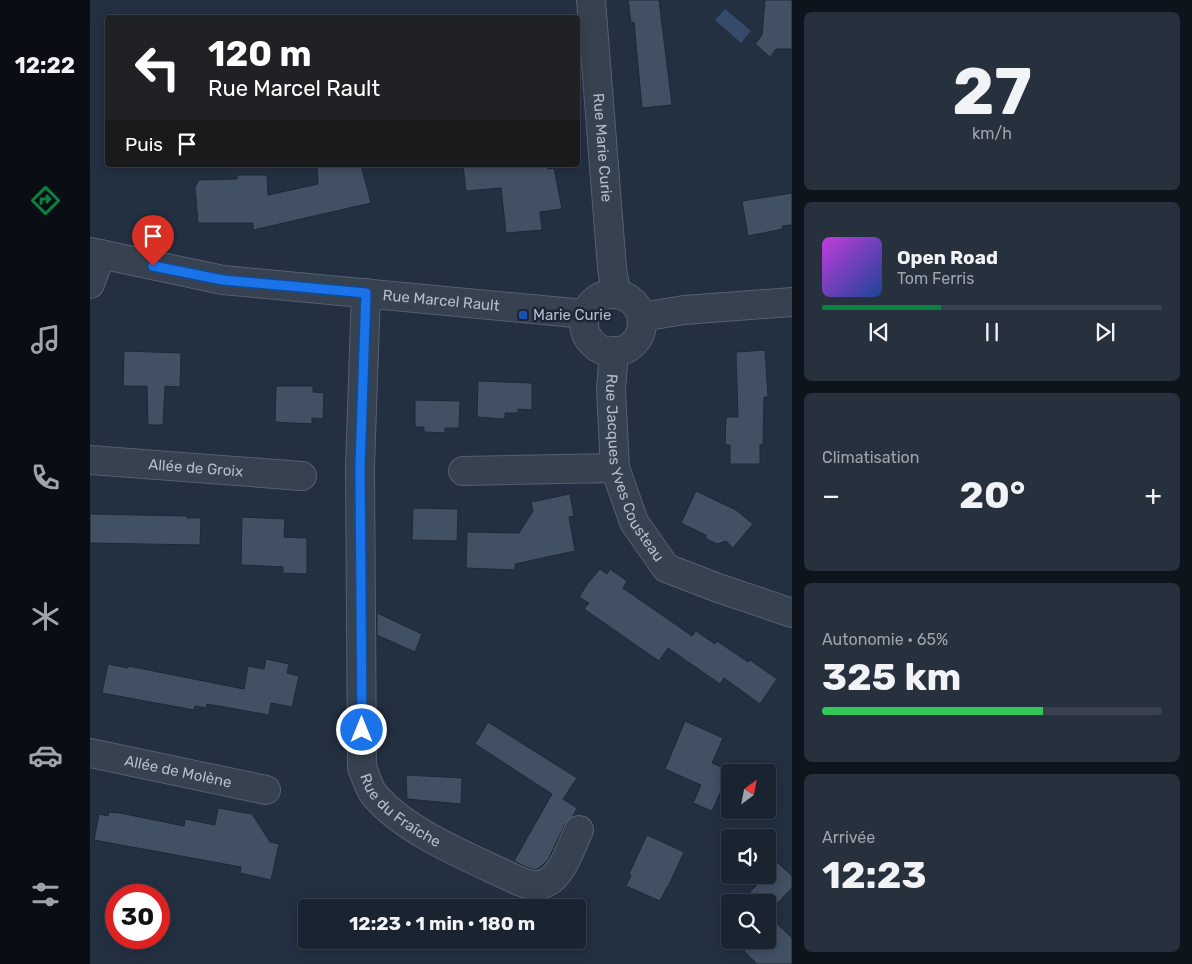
<!DOCTYPE html>
<html lang="fr">
<meta charset="utf-8">
<style>
body{margin:0;font-family:Rubik,sans-serif;background:#27303d;color:#f1f3f6;height:100vh;display:flex;flex-direction:column;font-size:19px;white-space:nowrap}
*{box-sizing:border-box;margin:0}
p{font-size:16px;color:#9fa4ab}
.icon{flex:none;width:28px;height:28px;fill:none;stroke:currentColor;stroke-width:2;stroke-linecap:round;stroke-linejoin:round}
.map{position:relative;flex:1;overflow:hidden}
.panel{display:flex;flex-direction:column;gap:12px;padding:12px;background:#0e141b;width:400px}
.panel>*{flex:none}
.guide{position:absolute;left:15px;top:15px;width:475px;height:152px;border-radius:5px;box-shadow:0 2px 12px #0003,0 0 0 1px #38414d;background:#202124;color:#fff;overflow:hidden}
.needle{width:32px;rotate:32deg}
.fabs{position:absolute;left:631px;top:764px;display:grid;gap:10px}
.fabs a{display:grid;place-items:center;width:55px;height:55px;border-radius:5px;background:#1a2431;box-shadow:0 2px 12px #0003,0 0 0 1px #38414d;font-size:25px}
.speed{position:absolute;left:15px;top:884px;display:flex;gap:10px;font-size:25px;font-weight:700;text-align:center}
.speed>*{display:grid;place-content:center;width:65px;height:65px;border-radius:50%;background:#1a2431;box-shadow:0 2px 12px #0003,0 0 0 1px #38414d;line-height:1}
.speed .limit{border:8px solid #d22;background:#fff;color:#111}
.pin{position:absolute;display:grid;place-items:center;width:42px;height:42px;color:#fff;margin:-51px -21px;border-radius:50% 50% 50% 0;rotate:-45deg;box-shadow:0 0 5px #0007}
.pin .icon{rotate:45deg}
.me{position:absolute;width:55px;margin:-28px;rotate:0deg;stroke-linejoin:round;filter:drop-shadow(0 0 4px #0008)}
.turn{display:flex;align-items:center;gap:18px;height:105px;padding:0 20px;font-size:22px}
.turn .icon{width:65px;height:65px;stroke-width:2.5}
.turn b{display:block;font-size:35px;line-height:42px}
.then{display:flex;align-items:center;height:48px;padding:0 20px;background:#0003;gap:10px;font-size:19px}
.big{font-size:38px;font-weight:700;line-height:1.1}
.panel .card{flex:1;display:flex;flex-direction:column;justify-content:center;gap:8px;min-width:0;padding:0 18px;border-radius:8px;background:#27303d}
.panel .dial{align-items:center;gap:0}
.dial b{font-size:65px;line-height:1}
.song{display:flex;align-items:center;gap:15px}
.cover{width:60px;height:60px;border-radius:8px;background:linear-gradient(135deg,hsl(290 70% 55%),hsl(220 70% 35%))}
.played{height:5px;border-radius:2px;background:linear-gradient(90deg,#0b8043 35%,#38414d 35%)}
.keys{display:flex;justify-content:space-around;direction:ltr}
.heat{display:flex;justify-content:space-between;align-items:center;font-size:28px;direction:ltr}
.charge{height:8px;border-radius:4px;background:linear-gradient(90deg,#34c759 65%,#38414d 0)}
.trip{position:absolute;left:208px;top:899px;width:288px;height:50px;border-radius:5px;background:#1a2431;box-shadow:0 2px 12px #0003,0 0 0 1px #38414d;font-weight:700;line-height:50px;text-align:center}
main{display:flex;flex:1;min-height:0}
.tab-bar{display:flex;flex-direction:column;width:90px;justify-content:space-around;align-items:center;background:#0a0e14;color:#9fa4ab}
.tab-bar .icon{width:35px;height:35px}
.tab-bar .on{color:#0b8043}
.tab-bar b{font-size:22px;color:#f1f3f6}
.map>svg:first-child{display:block}
.water{fill:#354b69}
.building{fill:#415063;stroke:#1e2938}
.lines{fill:none;stroke-linecap:round;stroke-linejoin:round}
.minor-casing{stroke:#55606e;stroke-width:30}
.tertiary-casing{stroke:#55606e;stroke-width:30}
.minor{stroke:#374250;stroke-width:28}
.tertiary{stroke:#374250;stroke-width:28}
.route-casing{stroke:#114b97;stroke-width:12}
.route{stroke:#1a73e8;stroke-width:9}
.transit-dot{fill:#1a4fb4;stroke:#1c2736;stroke-width:2}
.labels{text-anchor:middle;stroke-width:5;stroke-linejoin:round;paint-order:stroke}
.street-label{font-size:15px;fill:#b3bdcb;stroke:#1c2736}
.poi-label{font-size:15px;fill:#b3bdcb;stroke:#1c2736;text-anchor:start}
</style>
<main>
<nav class="tab-bar">
<b>12:22</b>
<svg class="icon on" aria-label="directions" viewBox="0 0 24 24"><path d="M12 3l9 9-9 9-9-9zM9 14v-3h6M13 9l2 2-2 2"/></svg>
<svg class="icon" aria-label="music" viewBox="0 0 24 24"><path d="M9 18V5l10-2v13"/><circle cx="6" cy="18" r="3"/><circle cx="16" cy="16" r="3"/></svg>
<svg class="icon" aria-label="phone" viewBox="0 0 24 24"><path d="M5 4h4l2 5-3 2q2 4 5 5l2-3 5 2v4C11 20 4 13 5 4z"/></svg>
<svg class="icon" aria-label="climate" viewBox="0 0 24 24"><path d="M12 3v18M4 7l16 10M4 17L20 7"/></svg>
<svg class="icon" aria-label="car" viewBox="0 0 24 24"><path d="M5 17H2v-5l4-1 3-4h7l3 4 3 1v5h-3M9 17h6M6 11h13"/><circle cx="7" cy="17" r="2"/><circle cx="17" cy="17" r="2"/></svg>
<svg class="icon" aria-label="filters" viewBox="0 0 24 24"><path d="M4 7h16M4 17h16"/><circle cx="9" cy="7" r="2"/><circle cx="15" cy="17" r="2"/></svg>
</nav>
<div class="map">
<svg width="702" height="964" viewBox="0 0 702 964">
<rect width="100%" height="100%" fill="#233041"/>
<!-- water -->
<path class="water" d="M 635,9 L 661,31 L 651,43 L 625,20 Z"/>
<!-- building -->
<g class="building">
<path d="M 538,0 L 569,0 L 582,105 L 552,108 L 544,22 L 541,23 Z"/>
<path d="M 675,0 L 702,0 L 702,49 L 686,49 L 680,57 L 665,44 L 672,35 Z"/>
<path d="M 238,165 L 271,165 L 281,203 L 163,230 L 163,223 L 108,223 L 105,187 L 109,180 L 147,179 L 147,175 L 177,175 L 178,195 L 228,184 L 227,168 Z"/>
<path d="M 373,165 L 457,165 L 458,169 L 464,168 L 472,209 L 450,212 L 452,230 L 416,233 L 411,188 L 376,191 Z"/>
<path d="M 702,193 L 702,225 L 692,226 L 693,229 L 658,236 L 652,201 Z"/>
<path d="M 675,350 L 678,397 L 674,397 L 673,445 L 670,445 L 670,464 L 640,464 L 640,445 L 635,445 L 636,417 L 648,417 L 646,352 Z"/>
<path d="M 34,351 L 91,353 L 90,387 L 75,386 L 73,425 L 58,425 L 57,386 L 33,386 Z"/>
<path d="M 388,381 L 442,383 L 442,410 L 428,409 L 428,413 L 415,413 L 415,419 L 387,417 Z"/>
<path d="M 186,386 L 223,386 L 223,392 L 234,393 L 233,419 L 222,418 L 222,424 L 185,422 Z"/>
<path d="M 325,400 L 370,401 L 369,428 L 355,428 L 355,433 L 334,432 L 334,427 L 325,427 Z"/>
<path d="M 606,491 L 646,510 L 663,524 L 643,548 L 636,541 L 627,544 L 615,538 L 616,535 L 591,523 Z"/>
<path d="M 480,494 L 484,516 L 479,517 L 485,551 L 425,564 L 425,570 L 376,568 L 377,532 L 429,533 L 443,511 L 441,502 Z"/>
<path d="M 323,508 L 368,509 L 367,541 L 322,540 Z"/>
<path d="M 0,514 L 97,516 L 97,518 L 111,518 L 110,545 L 0,543 Z"/>
<path d="M 152,517 L 195,519 L 194,537 L 217,538 L 217,574 L 193,573 L 193,567 L 151,565 Z"/>
<path d="M 510,569 L 517,574 L 520,569 L 537,581 L 533,588 L 602,636 L 606,631 L 625,644 L 627,641 L 658,662 L 660,660 L 687,679 L 670,704 L 634,678 L 630,684 L 578,648 L 569,661 L 494,609 L 499,603 L 489,597 L 498,583 Z"/>
<path d="M 287,613 L 332,634 L 325,652 L 287,635 Z"/>
<path d="M 176,659 L 199,664 L 197,673 L 209,676 L 202,707 L 181,703 L 179,715 L 117,704 L 116,708 L 105,706 L 104,710 L 12,693 L 18,664 L 38,668 L 38,666 L 154,689 L 158,666 L 174,669 Z"/>
<path d="M 595,721 L 633,738 L 622,763 L 640,771 L 622,811 L 603,803 L 611,785 L 575,769 Z"/>
<path d="M 398,722 L 487,778 L 473,799 L 487,808 L 483,816 L 475,824 L 458,860 L 449,868 L 445,870 L 436,867 L 424,861 L 462,794 L 385,744 Z"/>
<path d="M 316,775 L 372,778 L 371,804 L 317,799 Z"/>
<path d="M 128,808 L 162,814 L 180,842 L 189,844 L 181,880 L 150,873 L 151,867 L 4,840 L 9,814 L 18,816 L 19,812 L 30,813 L 94,826 L 95,819 L 125,825 Z"/>
<path d="M 557,835 L 594,852 L 578,887 L 577,887 L 570,901 L 536,886 L 541,875 L 539,874 Z"/>
<path d="M 688,863 L 702,876 L 702,888 L 680,911 L 678,909 L 678,902 L 670,902 L 660,892 Z"/>
<path d="M 678,915 L 702,938 L 702,964 L 667,964 L 654,951 L 665,940 L 678,940 Z"/>
</g>
<g class="lines">
<defs>
<g id="minor">
<path id="s1" d="M 501,0 L 522,268 L 526,294"/>
<path d="M 0,284 L 11,254"/>
<path id="s2" d="M 276,293 L 270,466 L 272,768 C 276,776 278,786 283,793 C 314,833 386,860 431,882 C 436,883 442,886 447,885 C 471,884 480,848 489,830"/>
<path id="s3" d="M 524,351 L 521,390 L 525,468 L 544,522 L 576,568 L 628,588 L 702,613"/>
<path id="s4" d="M 0,460 L 212,476"/>
<path d="M 373,471 L 525,468"/>
<path id="s5" d="M 0,753 L 176,790"/>
</g>
<g id="tertiary">
<path id="s6" d="M 0,252 L 133,280 L 495,314"/>
<circle cx="523" cy="323" r="29"/>
<path d="M 552,317 L 594,310 L 702,302"/>
</g>
</defs>
<!-- minor casing -->
<use href="#minor" class="minor-casing"/>
<!-- tertiary casing -->
<use href="#tertiary" class="tertiary-casing"/>
<!-- minor -->
<use href="#minor" class="minor"/>
<!-- tertiary -->
<use href="#tertiary" class="tertiary"/>
</g>
<g class="lines">
<defs>
<path id="route" d="M 63,266 L 133,280 L 276,293 L 270,466 L 272,730"/>
</defs>
<!-- route casing -->
<use href="#route" class="route-casing"/>
<!-- route -->
<use href="#route" class="route"/>
</g>
<!-- markers -->
<rect class="transit-dot" x="428" y="310" width="10" height="10" rx="2.5"/>
<g class="labels">
<!-- street labels -->
<g class="street-label">
<text dy="5" stroke="none"><textPath href="#s1" startOffset="148">Rue Marie Curie</textPath></text>
<text dy="5" stroke="none"><textPath href="#s6" startOffset="355">Rue Marcel Rault</textPath></text>
<text dy="5" stroke="none"><textPath href="#s3" startOffset="122">Rue Jacques Yves Cousteau</textPath></text>
<text dy="5" stroke="none"><textPath href="#s4" startOffset="106">Allée de Groix</textPath></text>
<text dy="5" stroke="none"><textPath href="#s5" startOffset="90">Allée de Molène</textPath></text>
<text dy="5" stroke="none"><textPath href="#s2" startOffset="534">Rue du Fraîche</textPath></text>
</g>
<!-- poi labels -->
<g class="poi-label">
<text x="443" y="320">Marie Curie</text>
</g>
</g>
</svg>
<div class="fabs">
<a><svg class="needle" viewBox="-14 -14 28 28"><path d="M0-13l5 13h-10z" fill="#e53935"/><path d="M0 13l5-13h-10z" fill="#9fa4ab"/></svg></a>
<a><svg class="icon" aria-label="sound" viewBox="0 0 24 24"><path d="M4 9h4l5-4v14l-5-4H4zM17 9q2 3 0 6"/></svg></a>
<a><svg class="icon" aria-label="search" viewBox="0 0 24 24"><circle cx="10" cy="10" r="6"/><path d="M15 15l6 6"/></svg></a>
</div>
<div class="speed"><div class="limit">30</div></div>
<div class="pin" style="left:63px;top:266px;background:#d93025"><svg class="icon" aria-label="arrive" viewBox="0 0 24 24"><path d="M6 21V4h12l-3 4 3 4H6"/></svg></div>
<svg class="me" style="left:272px;top:730px" viewBox="-20 -20 40 40"><circle r="17" fill="#1a73e8" stroke="#fff" stroke-width="3"/><path d="M0-11L8 9 0 5-8 9z" fill="#fff"/></svg>
<div class="trip">12:23 · 1 min · 180 m</div>
<div class="guide">
<div class="turn"><svg class="icon" aria-label="left" viewBox="0 0 24 24"><path d="M17 20v-9H6M10 6l-5 5 5 5"/></svg><div><b>120 m</b>Rue Marcel Rault</div></div>
<div class="then">Puis<svg class="icon" aria-label="arrive" viewBox="0 0 24 24"><path d="M6 21V4h12l-3 4 3 4H6"/></svg></div>
</div>
</div>
<section class="panel">
<div class="card dial"><b>27</b><p>km/h</p></div>
<div class="card">
<div class="song"><i class="cover"></i><div><b>Open Road</b><p>Tom Ferris</p></div></div>
<div class="played"></div>
<div class="keys"><svg class="icon" aria-label="previous" viewBox="0 0 24 24"><path d="M18 5L8 12l10 7zM5 5v14"/></svg><svg class="icon" aria-label="pause" viewBox="0 0 24 24"><path d="M8 5v14M16 5v14"/></svg><svg class="icon" aria-label="next" viewBox="0 0 24 24"><path d="M6 5l10 7-10 7zM19 5v14"/></svg></div>
</div>
<div class="card"><p>Climatisation</p>
<div class="heat"><a>−</a><b class="big">20°</b><a>+</a></div>
</div>
<div class="card"><p>Autonomie · 65%</p><b class="big">325 km</b><div class="charge"></div></div>
<div class="card"><p>Arrivée</p><b class="big">12:23</b></div>
</section>
</main>
